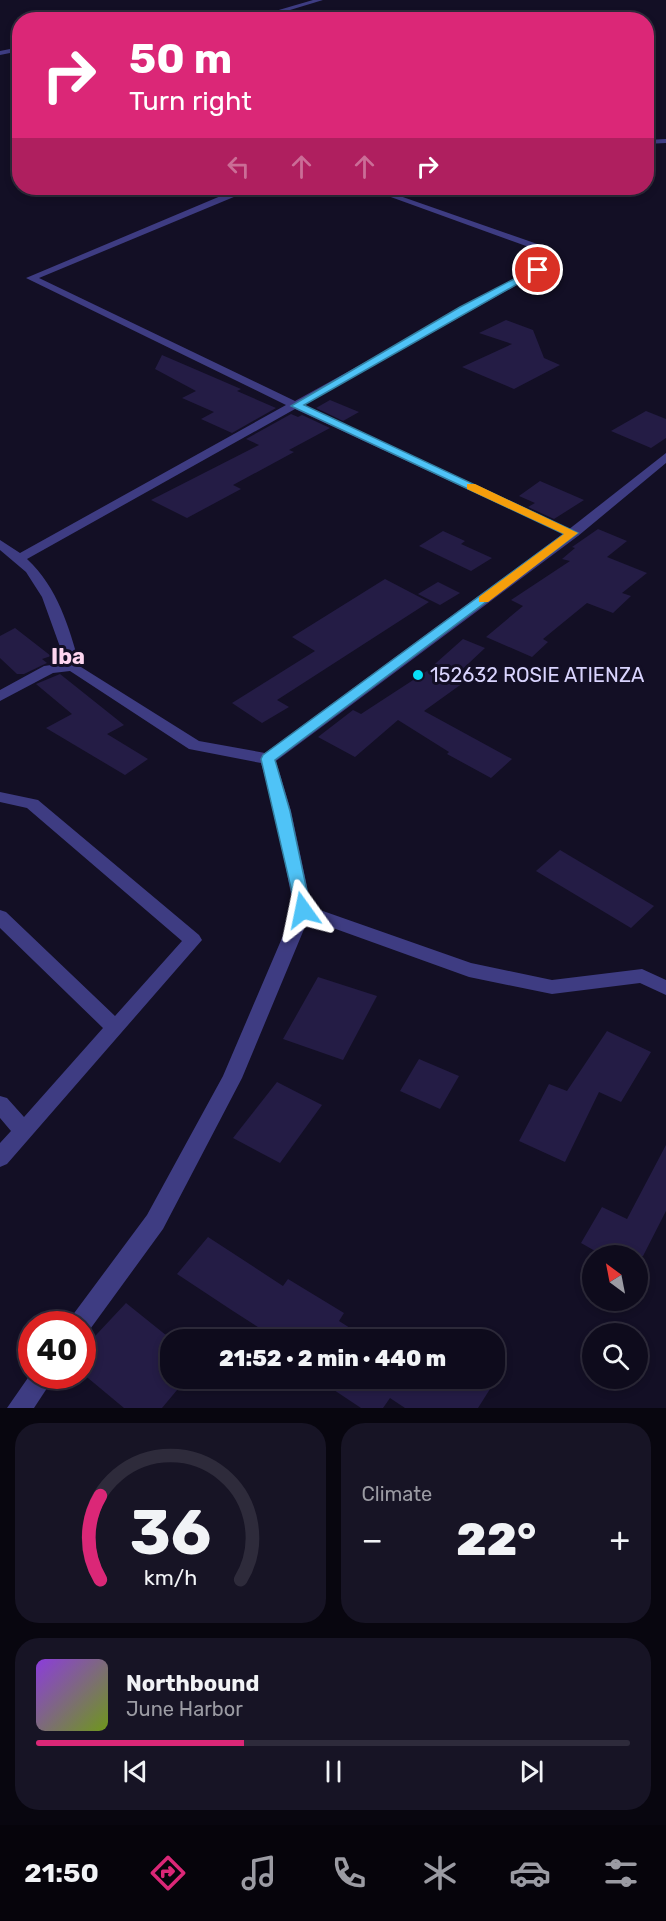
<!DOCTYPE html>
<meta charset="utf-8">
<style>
body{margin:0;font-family:Rubik,sans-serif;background:#171425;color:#f1f3f6;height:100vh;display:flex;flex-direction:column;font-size:22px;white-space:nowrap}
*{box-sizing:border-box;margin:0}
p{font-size:20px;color:#9b9ba3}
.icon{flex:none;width:33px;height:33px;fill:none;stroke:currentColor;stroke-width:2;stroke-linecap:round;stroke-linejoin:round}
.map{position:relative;height:1408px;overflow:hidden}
.side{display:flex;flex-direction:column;gap:15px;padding:15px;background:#08060f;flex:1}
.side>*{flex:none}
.guide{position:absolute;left:12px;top:12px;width:642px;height:183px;border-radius:24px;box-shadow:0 3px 9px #0003,0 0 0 2px #2e2b3b;background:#db2777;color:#fff;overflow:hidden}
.needle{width:39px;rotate:328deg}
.tools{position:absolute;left:582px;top:1245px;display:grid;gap:12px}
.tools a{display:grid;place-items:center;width:66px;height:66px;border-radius:50%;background:#0e0b1c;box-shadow:0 3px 9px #0003,0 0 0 2px #2e2b3b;font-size:30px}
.speed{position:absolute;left:18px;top:1311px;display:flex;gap:12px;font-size:30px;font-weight:700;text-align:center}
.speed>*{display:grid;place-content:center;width:78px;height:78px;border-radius:50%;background:#0e0b1c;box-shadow:0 3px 9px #0003,0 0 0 2px #2e2b3b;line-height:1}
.speed .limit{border:9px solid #d22;background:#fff;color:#111}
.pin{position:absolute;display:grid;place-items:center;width:51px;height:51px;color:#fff;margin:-26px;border:3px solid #fff;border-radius:50%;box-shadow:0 2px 6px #0007}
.me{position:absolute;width:66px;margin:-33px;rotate:348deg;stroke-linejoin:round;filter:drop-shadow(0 0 4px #0008)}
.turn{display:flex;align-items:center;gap:21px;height:126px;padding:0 18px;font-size:27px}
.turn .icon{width:78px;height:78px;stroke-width:2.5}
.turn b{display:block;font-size:42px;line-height:51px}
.lanes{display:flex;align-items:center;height:57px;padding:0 18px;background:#0003;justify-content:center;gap:30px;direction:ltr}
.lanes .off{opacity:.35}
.big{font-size:45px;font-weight:800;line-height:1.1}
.side .tile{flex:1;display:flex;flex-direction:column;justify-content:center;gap:9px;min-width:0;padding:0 21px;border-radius:24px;background:#171425}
.side .dial{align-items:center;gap:0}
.dial svg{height:156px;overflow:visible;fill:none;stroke:#2e2b3b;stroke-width:7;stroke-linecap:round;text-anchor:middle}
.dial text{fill:#f1f3f6;stroke:none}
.song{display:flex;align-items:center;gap:18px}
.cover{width:72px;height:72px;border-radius:9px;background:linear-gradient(135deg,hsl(270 70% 55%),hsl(80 70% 35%))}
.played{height:6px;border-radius:3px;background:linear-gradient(90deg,#db2777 35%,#2e2b3b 35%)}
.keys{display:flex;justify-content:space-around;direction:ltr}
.heat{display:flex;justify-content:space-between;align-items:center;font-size:33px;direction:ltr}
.side .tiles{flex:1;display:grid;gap:15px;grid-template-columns:1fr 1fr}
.tile:last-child{grid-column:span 2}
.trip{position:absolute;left:160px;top:1329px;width:345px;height:60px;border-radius:24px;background:#0e0b1c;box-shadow:0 3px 9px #0003,0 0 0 2px #2e2b3b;font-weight:800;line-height:60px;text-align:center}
.tab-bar{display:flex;height:96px;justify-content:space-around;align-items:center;background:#06040b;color:#9b9ba3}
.tab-bar .icon{width:42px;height:42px}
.tab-bar .selected{color:#db2777}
.tab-bar b{font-size:27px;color:#f1f3f6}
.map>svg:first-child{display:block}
.building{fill:#241c45}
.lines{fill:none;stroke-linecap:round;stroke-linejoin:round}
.minor{fill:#3e3c82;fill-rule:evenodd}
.tertiary{fill:#3e3c82;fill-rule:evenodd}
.route{fill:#4fc3f7;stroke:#337fa1;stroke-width:1.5}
.slow{fill:#f59e0b}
.poi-dot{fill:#07e0f7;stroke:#130f25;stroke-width:2}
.labels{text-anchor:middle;stroke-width:6;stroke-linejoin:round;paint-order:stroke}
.poi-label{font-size:20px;fill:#d9d4fe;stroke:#130f25;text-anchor:start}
.quarter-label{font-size:22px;font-weight:bold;fill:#fed6f0;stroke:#130f25}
</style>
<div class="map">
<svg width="666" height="1408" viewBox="0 0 666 1408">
<rect width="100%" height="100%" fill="#130f25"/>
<!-- building -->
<g class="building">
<path d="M 506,320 L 533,330 L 544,358 L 560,365 L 514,389 L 462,367 L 512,344 L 479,333 Z"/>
<path d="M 162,355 L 241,389 L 237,391 L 276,408 L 232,433 L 201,419 L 214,412 L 182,398 L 196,391 L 155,369 Z"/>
<path d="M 330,400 L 359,412 L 343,421 L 316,408 Z"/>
<path d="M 646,411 L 666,419 L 666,438 L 651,448 L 611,431 Z"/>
<path d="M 291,414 L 298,417 L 302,415 L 330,428 L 289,450 L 294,452 L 233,485 L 241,489 L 187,518 L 151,500 L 259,445 L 246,439 Z"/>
<path d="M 540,481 L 584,500 L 554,519 L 528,507 L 535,503 L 519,496 Z"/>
<path d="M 598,529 L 627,541 L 607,557 L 647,573 L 622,593 L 631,596 L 613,613 L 587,603 L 543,639 L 548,642 L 532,657 L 486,637 L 523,606 L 511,600 L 570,561 L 562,559 L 575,548 L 572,547 Z"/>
<path d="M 443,531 L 465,541 L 461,544 L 492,558 L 471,571 L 419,546 Z"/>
<path d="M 385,579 L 429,602 L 277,700 L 289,707 L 262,723 L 232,703 L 315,651 L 292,637 Z"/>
<path d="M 438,582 L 460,593 L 440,605 L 418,594 Z"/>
<path d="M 15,628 L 51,656 L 42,659 L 47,663 L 24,674 L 17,674 L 0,658 L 0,636 Z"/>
<path d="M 463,639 L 485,648 L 453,678 L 463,683 L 424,711 L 512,759 L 491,778 L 447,754 L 449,752 L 398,720 L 355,757 L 318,737 L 353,710 L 361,714 L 427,671 Z"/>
<path d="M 60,674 L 124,725 L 107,734 L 148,759 L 125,775 L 46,728 L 72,714 L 36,684 Z"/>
<path d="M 560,850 L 654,906 L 631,928 L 536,871 Z"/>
<path d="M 318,977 L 377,996 L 343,1060 L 283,1039 Z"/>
<path d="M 607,1031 L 651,1052 L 621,1102 L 599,1092 L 565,1162 L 519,1141 L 549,1084 L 567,1091 Z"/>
<path d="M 419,1059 L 459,1076 L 440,1109 L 400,1091 Z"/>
<path d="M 277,1082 L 322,1105 L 280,1163 L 233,1138 Z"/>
<path d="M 666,1145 L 666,1211 L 643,1256 L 604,1256 L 581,1243 L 602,1207 L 627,1219 Z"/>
<path d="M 208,1237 L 283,1286 L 288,1279 L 344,1313 L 339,1321 L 369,1340 L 278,1340 L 233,1311 L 177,1274 Z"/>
<path d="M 126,1303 L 172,1340 L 171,1378 L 187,1378 L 162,1408 L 124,1408 L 82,1373 L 82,1350 Z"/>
<path d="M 333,1378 L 475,1378 L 490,1389 L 478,1408 L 405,1408 L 390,1398 L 383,1408 L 361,1408 L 328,1386 Z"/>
</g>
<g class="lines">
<!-- minor -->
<g class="minor">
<path d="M 313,0 L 323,0 L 257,20 L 245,20 Z"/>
<path d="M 20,47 L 20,51 L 0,55 L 0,51 Z"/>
<path d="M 666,139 L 666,143 L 646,144 L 646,140 Z"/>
<path d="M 366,188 L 377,188 L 546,247 L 561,260 L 304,405 L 579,533 L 578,536 L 568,536 L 295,409 L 27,559 C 58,588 69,627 80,666 L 73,670 L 68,669 L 42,597 L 26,572 L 0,550 L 0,540 L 20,553 L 286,405 L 26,278 L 235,190 L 241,190 L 241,194 L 39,278 L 295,401 L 550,260 L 540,251 Z"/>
<path d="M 0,792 L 38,800 L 199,935 L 202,940 L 7,1164 L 0,1167 L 0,1143 L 11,1131 L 0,1118 L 0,1096 L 7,1098 L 24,1117 L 103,1028 L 0,928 L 0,910 L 6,912 L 115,1016 L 182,941 L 27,808 L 0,802 Z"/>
<path d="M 303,904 L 471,963 L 552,980 L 642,969 L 666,980 L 666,995 L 640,983 L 552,994 L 469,977 L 297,915 L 294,910 L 297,905 Z"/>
</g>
<!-- tertiary -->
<g class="tertiary">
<path d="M 666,453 L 666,463 L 578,536 L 276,761 L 291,811 L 312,910 L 242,1078 L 163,1229 L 88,1332 L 82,1334 L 82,1324 L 69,1324 L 72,1316 L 147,1215 L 223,1076 L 294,910 L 275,811 L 261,763 L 189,749 L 70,671 L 53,673 L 0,701 L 0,690 L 44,666 L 73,662 L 199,741 L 265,753 L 568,530 Z"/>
<path d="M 32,1372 L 32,1376 L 55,1376 L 34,1408 L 7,1408 Z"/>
</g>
</g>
<!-- route -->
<path class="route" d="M 535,268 L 542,270 L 304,405 L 578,533 L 275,760 L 290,811 L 311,910 L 303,916 L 297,914 L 261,759 L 263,755 L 564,534 L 291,406 L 460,307 Z"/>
<!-- slow -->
<path class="slow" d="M 467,484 L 475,484 L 578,533 L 488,602 L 479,602 L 479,597 L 564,534 L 467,489 Z"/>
<!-- markers -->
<circle class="poi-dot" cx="418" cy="675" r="6"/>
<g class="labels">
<!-- poi labels -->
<g class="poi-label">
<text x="430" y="682">152632 ROSIE ATIENZA</text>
</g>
<!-- quarter labels -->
<g class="quarter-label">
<text x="68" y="664">Iba</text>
</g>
</g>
</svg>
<div class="tools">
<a><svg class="needle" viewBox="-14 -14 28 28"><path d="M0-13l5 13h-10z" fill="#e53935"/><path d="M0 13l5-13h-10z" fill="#9b9ba3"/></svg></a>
<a><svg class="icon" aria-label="search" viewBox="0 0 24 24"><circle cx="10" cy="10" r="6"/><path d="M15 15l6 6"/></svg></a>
</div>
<div class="speed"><div class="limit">40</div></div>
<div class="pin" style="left:538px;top:270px;background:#d93025"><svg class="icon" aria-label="arrive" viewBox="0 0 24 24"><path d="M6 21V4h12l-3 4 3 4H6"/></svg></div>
<svg class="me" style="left:303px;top:910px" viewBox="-20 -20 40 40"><path d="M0-17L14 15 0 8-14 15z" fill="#4fc3f7" stroke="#fff" stroke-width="4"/></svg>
<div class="trip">21:52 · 2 min · 440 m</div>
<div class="guide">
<div class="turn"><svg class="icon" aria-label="right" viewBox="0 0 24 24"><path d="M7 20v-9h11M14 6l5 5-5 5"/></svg><div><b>50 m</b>Turn right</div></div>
<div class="lanes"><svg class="icon off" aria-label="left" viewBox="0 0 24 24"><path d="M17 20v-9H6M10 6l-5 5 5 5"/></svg><svg class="icon off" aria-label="ahead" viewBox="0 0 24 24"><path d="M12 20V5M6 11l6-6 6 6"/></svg><svg class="icon off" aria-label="ahead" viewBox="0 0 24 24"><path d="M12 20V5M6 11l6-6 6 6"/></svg><svg class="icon" aria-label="right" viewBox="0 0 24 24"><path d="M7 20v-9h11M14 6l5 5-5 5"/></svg></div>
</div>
</div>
<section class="side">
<div class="tiles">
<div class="tile dial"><svg viewBox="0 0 100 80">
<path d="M14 69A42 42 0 1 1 86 69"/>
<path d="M14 69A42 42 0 0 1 14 26" stroke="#db2777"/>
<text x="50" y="56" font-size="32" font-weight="700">36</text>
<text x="50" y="72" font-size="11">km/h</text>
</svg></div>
<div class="tile"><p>Climate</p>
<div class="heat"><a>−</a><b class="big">22°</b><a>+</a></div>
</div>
<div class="tile">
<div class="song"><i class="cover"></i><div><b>Northbound</b><p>June Harbor</p></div></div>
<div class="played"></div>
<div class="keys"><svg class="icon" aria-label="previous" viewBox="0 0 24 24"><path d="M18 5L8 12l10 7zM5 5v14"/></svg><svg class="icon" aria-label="pause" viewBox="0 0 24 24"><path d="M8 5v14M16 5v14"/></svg><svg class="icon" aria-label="next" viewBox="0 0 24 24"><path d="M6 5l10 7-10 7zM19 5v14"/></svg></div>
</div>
</div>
</section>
<nav class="tab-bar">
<b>21:50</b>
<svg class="icon selected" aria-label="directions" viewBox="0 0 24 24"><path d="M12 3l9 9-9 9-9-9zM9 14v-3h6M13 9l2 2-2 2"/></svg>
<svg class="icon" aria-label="music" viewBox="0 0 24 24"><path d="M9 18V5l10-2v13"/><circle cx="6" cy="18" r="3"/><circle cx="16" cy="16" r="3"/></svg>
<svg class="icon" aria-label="phone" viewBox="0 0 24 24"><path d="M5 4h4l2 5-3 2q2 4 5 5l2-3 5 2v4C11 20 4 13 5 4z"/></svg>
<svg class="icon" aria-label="climate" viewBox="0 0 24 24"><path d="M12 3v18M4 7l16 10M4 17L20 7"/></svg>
<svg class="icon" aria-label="car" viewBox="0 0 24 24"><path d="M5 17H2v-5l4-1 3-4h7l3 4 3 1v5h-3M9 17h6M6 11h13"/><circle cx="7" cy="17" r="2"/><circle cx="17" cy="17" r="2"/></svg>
<svg class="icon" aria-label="filters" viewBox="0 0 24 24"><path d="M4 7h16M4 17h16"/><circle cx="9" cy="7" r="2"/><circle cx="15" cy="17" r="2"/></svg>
</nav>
